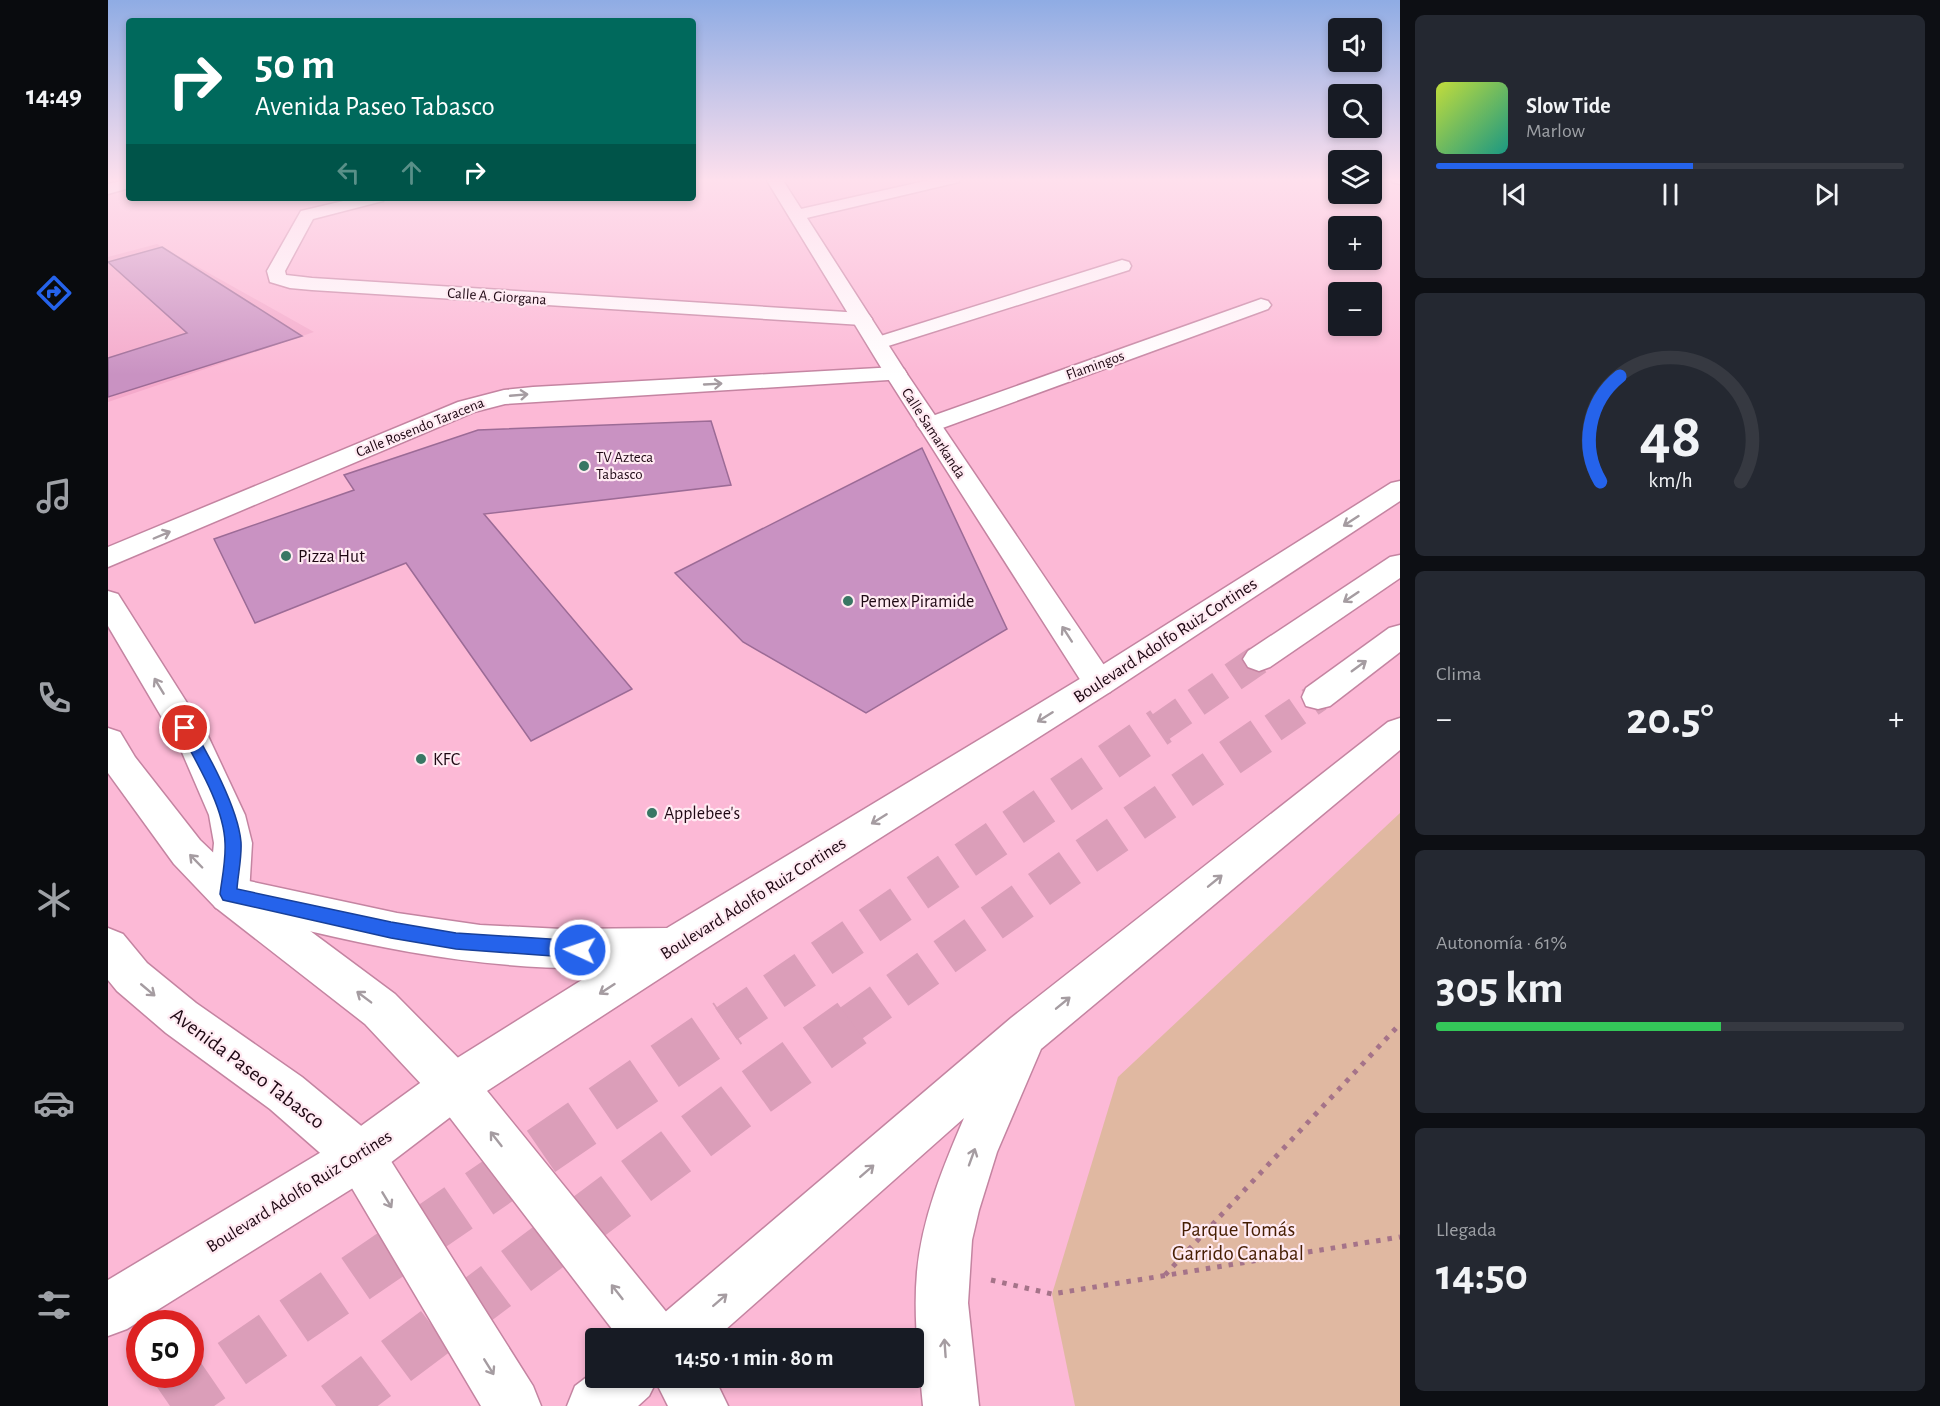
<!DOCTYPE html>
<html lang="es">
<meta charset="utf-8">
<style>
body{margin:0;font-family:"Alegreya Sans",sans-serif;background:#242831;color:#f1f3f6;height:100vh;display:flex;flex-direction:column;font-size:22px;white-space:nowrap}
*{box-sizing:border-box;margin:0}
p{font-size:20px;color:#9ea1a6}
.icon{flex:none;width:33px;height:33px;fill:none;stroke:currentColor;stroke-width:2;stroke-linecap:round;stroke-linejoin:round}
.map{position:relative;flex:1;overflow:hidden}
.side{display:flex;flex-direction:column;gap:15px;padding:15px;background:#0d0f14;width:540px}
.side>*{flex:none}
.top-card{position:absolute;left:18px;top:18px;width:570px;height:183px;border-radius:6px;box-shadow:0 3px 9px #0003;background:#00695c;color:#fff;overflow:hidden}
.controls{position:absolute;left:1220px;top:18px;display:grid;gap:12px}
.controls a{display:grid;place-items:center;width:54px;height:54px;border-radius:6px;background:#171b24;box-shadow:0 3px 9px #0003;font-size:30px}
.speed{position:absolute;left:18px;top:1310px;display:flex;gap:12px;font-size:30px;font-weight:700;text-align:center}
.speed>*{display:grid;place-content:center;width:78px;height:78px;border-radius:50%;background:#171b24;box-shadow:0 3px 9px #0003;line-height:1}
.speed .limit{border:9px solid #d22;background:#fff;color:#111}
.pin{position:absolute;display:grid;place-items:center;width:51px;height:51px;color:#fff;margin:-26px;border:3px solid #fff;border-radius:50%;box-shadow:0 2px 6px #0007}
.me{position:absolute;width:66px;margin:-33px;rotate:273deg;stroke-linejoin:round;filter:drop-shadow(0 0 4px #0008)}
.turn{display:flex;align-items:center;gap:21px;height:126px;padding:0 30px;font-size:27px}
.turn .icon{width:78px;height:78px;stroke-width:2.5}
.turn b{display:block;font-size:42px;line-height:51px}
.lanes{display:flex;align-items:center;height:57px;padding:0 30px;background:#0003;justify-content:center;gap:30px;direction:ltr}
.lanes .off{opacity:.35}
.big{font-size:45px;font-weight:700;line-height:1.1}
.side .widget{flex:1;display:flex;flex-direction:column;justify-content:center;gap:9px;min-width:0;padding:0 21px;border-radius:9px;background:#242831}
.side .dial{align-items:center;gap:0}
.dial svg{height:156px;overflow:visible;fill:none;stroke:#363941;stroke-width:7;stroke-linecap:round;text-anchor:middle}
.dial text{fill:#f1f3f6;stroke:none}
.song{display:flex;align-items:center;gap:18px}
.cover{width:72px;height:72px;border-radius:9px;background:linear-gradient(135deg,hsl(70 70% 55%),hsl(170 70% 35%))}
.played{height:6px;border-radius:3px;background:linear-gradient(90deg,#2563eb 55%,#363941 55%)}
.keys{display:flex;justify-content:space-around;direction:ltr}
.heat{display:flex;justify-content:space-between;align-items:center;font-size:33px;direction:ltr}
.charge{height:9px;border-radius:4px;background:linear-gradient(90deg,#34c759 61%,#363941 0)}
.trip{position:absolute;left:477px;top:1328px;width:339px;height:60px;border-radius:6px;background:#171b24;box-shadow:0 3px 9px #0003;font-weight:700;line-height:60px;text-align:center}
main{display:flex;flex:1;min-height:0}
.dock{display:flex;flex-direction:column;width:108px;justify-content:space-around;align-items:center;background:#090b0e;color:#9ea1a6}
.dock .icon{width:42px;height:42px}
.dock .active{color:#2563eb}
.dock b{font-size:27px;color:#f1f3f6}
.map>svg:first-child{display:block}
.built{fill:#f4aacb}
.green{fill:#e0b8a1}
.building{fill:#c992c2;stroke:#9c6b96;stroke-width:1.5}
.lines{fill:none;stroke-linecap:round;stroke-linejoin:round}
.trunk-tunnel-far2{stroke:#db9eb9;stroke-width:30;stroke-dasharray:30 15;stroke-linecap:butt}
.trunk-tunnel-far1{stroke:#db9eb9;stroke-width:38;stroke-dasharray:38 20;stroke-linecap:butt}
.trunk-tunnel{stroke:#db9eb9;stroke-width:50;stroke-dasharray:50 25;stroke-linecap:butt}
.minor-casing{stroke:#c484a1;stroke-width:3}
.tertiary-casing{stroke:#c484a1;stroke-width:3}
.secondary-casing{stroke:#c484a1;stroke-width:3}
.primary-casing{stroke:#c484a1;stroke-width:3}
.trunk-casing{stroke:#c484a1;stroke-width:3}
.path{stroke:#a57389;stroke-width:5;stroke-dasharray:4.5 7;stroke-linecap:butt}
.minor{fill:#fff;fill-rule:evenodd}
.tertiary{fill:#fff;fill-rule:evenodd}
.secondary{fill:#fff;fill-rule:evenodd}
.primary{fill:#fff;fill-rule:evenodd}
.trunk{fill:#fff;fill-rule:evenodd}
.oneway{stroke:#a59ca1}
.route{fill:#2563eb;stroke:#184099;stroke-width:1.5}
.poi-dot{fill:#397764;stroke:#ffeaf2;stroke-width:2}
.labels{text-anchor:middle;stroke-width:4.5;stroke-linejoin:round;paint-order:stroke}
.far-street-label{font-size:15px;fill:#1e0813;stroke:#ffeaf2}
.far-poi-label{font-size:15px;fill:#1e0813;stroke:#ffeaf2;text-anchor:start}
.poi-label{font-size:18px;fill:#1e0813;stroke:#ffeaf2;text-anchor:start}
.street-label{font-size:18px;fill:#1e0813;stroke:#ffeaf2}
.near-street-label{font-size:21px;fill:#1e0813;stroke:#ffeaf2}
.near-park-label{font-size:21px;fill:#461e02;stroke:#ffeaf2}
</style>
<main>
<nav class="dock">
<b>14:49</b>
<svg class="icon active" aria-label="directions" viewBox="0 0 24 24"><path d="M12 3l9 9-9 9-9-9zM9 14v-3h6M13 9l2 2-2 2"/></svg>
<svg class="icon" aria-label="music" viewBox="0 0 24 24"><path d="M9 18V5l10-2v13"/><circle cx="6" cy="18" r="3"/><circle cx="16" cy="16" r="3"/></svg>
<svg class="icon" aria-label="phone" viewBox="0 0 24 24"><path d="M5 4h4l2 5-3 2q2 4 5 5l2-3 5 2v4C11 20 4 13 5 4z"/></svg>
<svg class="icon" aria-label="climate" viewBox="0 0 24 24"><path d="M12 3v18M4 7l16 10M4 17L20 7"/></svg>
<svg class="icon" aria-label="car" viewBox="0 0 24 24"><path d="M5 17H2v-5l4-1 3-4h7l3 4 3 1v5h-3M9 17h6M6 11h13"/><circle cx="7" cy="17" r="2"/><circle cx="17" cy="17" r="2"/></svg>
<svg class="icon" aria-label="filters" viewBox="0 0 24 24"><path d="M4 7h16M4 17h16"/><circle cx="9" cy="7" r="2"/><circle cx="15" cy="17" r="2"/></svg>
</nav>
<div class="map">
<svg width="1292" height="1406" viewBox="0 0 1292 1406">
<rect width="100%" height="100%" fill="#fcb9d6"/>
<!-- built -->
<path class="built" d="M 49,244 L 206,332 L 0,402 L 0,257 Z"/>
<!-- green -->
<path class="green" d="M 1292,813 L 1292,1406 L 967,1406 L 944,1294 L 1010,1077 Z"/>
<!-- building -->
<g class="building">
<path d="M 54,247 L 194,336 L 0,397 L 0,358 L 79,333 L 0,262 Z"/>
<path d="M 603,421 L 623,485 L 376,514 L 524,689 L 423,741 L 298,563 L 147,623 L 106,539 L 246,490 L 236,475 L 370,430 Z"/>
<path d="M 814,448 L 899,629 L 758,713 L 635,642 L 567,573 Z"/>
</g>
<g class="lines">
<!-- trunk-tunnel-far2 -->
<g class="trunk-tunnel-far2">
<path d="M 1051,728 L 1151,659"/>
<path d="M 1165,728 L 1210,697"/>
</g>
<!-- trunk-tunnel-far1 -->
<g class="trunk-tunnel-far1">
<path d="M 618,1024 L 1053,726"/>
<path d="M 742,1024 L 971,861 L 1168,726"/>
</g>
<!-- trunk-tunnel -->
<g class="trunk-tunnel">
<path d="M 62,1406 L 620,1023"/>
<path d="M 228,1406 L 635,1101 L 744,1023"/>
</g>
<defs>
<g id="minor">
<path d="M 826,179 L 853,179 L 851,182 L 690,220 L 684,219 L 681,215 L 684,211 Z"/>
<path d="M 1282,179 L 1292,179 L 1292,184 L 1284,182 Z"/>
<path d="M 248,198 L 277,198 L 275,201 L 205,219 L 177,271 L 178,275 L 204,278 L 754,313 L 761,315 L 764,319 L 761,323 L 754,325 L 204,290 L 182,288 L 162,282 L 159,271 L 193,211 Z"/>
<path d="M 1014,260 L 1021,262 L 1023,266 L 1021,270 L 777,347 L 770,349 L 763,347 L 759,343 L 763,339 Z"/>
<path d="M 1153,299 L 1160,301 L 1163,305 L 1160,309 L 829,430 L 821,432 L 813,430 L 809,425 L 813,420 Z"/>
<path d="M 788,367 L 796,369 L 799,374 L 796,379 L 397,404 L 366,412 L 0,567 L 0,547 L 350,402 L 396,390 L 425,387 Z"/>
</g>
<g id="tertiary">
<path d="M 21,179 L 21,188 L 0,194 L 0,184 Z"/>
<path d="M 658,179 L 674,179 L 799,374 L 1002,674 L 1007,683 L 1002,692 L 991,695 L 980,692 L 777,374 Z"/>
<path d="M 0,591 L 10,594 L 100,736 L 137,815 L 144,843 L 141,894 L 135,907 L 121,912 L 107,907 L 101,894 L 106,843 L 101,815 L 73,750 L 0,626 Z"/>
</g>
<g id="secondary">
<path d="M 1292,481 L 1292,501 L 1002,692 L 588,955 L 362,1102 L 269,1173 L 19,1329 L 0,1336 L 0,1280 L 235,1139 L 330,1070 L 493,968 C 393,970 298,954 201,931 C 170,924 138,919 108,908 L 102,895 L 108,882 L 122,877 L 289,913 L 372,925 L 454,929 L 559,928 L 980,674 L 1283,483 Z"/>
<path d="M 1292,718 L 1292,750 L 933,1049 L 889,1152 L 871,1210 L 864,1240 L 860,1303 L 871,1406 L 815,1406 C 811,1362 805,1317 809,1272 C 814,1218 835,1167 856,1118 L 608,1338 L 541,1338 L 549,1319 L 903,1018 L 1280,722 Z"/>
<path d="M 488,1370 L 488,1377 L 606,1377 L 620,1406 L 560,1406 L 548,1382 L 541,1396 L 530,1406 L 459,1406 L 467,1386 Z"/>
</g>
<g id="primary">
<path d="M 0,728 L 12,732 L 27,757 L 92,840 L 135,881 L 287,994 L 362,1070 L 564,1319 L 572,1338 L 511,1338 L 330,1102 L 257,1024 L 107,907 L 66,864 L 0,773 Z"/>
<path d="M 0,928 L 15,934 L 39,963 L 88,1003 L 194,1077 L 269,1139 L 425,1386 L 433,1406 L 373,1406 L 235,1173 L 162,1109 L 58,1033 L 9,991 L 0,980 Z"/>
</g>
<g id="trunk">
<path d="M 1292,555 L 1292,578 L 1162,667 L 1151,671 L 1140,667 L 1135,659 L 1140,651 L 1282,557 Z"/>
<path d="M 1292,625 L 1292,652 L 1222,706 L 1210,709 L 1198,706 L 1194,697 L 1198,688 L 1281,628 Z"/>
</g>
</defs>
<!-- minor casing -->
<use href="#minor" class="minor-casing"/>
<!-- tertiary casing -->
<use href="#tertiary" class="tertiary-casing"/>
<!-- secondary casing -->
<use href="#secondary" class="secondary-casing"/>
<!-- primary casing -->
<use href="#primary" class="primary-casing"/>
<!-- trunk casing -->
<use href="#trunk" class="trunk-casing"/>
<!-- path -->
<g class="path">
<path d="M 1057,1275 L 1292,1024"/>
<path d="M 883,1280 L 944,1294 L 1292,1237"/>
</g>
<!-- minor -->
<use href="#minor" class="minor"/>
<!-- tertiary -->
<use href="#tertiary" class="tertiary"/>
<!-- secondary -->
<use href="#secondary" class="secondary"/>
<!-- primary -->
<use href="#primary" class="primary"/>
<!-- trunk -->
<use href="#trunk" class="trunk"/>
</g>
<!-- one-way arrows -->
<defs><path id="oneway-shaft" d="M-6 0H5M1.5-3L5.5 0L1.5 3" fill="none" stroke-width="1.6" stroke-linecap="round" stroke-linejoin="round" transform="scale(1.5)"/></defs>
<g class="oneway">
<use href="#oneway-shaft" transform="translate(605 384) rotate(-3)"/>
<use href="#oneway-shaft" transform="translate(411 395) rotate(-5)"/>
<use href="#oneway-shaft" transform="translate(1243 521) rotate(147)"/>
<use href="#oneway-shaft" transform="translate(54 535) rotate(-23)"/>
<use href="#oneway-shaft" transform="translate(1243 597) rotate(146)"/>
<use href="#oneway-shaft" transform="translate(959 634) rotate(-123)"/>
<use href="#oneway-shaft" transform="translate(1251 666) rotate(-36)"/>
<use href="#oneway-shaft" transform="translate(51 686) rotate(-121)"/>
<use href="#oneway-shaft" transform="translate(937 717) rotate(148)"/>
<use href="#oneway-shaft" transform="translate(771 819) rotate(148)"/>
<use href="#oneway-shaft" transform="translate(88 861) rotate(-134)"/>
<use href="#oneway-shaft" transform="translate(1107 881) rotate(-39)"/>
<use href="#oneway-shaft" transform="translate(499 989) rotate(147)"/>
<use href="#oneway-shaft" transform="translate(40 990) rotate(40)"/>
<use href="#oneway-shaft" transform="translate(256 997) rotate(-143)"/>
<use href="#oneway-shaft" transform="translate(955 1003) rotate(-39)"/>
<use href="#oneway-shaft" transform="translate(388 1139) rotate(-128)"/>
<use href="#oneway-shaft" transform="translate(864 1157) rotate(-70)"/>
<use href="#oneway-shaft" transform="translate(759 1171) rotate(-41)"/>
<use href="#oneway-shaft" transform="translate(279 1200) rotate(59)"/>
<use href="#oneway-shaft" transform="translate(509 1292) rotate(-128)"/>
<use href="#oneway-shaft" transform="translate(612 1300) rotate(-41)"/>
<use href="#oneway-shaft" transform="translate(837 1348) rotate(-94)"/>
<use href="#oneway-shaft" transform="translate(381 1367) rotate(58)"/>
</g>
<!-- sky -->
<linearGradient id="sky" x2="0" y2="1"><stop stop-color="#8face4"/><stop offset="0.48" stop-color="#fee0ed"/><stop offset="1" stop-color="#fee0ed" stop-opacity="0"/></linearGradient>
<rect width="1292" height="375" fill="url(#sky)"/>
<!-- route -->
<path class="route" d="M 77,722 L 82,724 C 100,753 130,808 133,842 C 134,857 130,874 129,889 L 283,922 L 348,933 L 472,941 L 478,944 L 481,950 L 478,955 L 472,958 L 348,949 L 283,938 L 115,900 L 112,894 C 114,878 118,860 117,843 C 116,806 87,760 70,728 Z"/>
<!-- markers -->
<g class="poi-dot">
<circle cx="476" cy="466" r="6"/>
<circle cx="178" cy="556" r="6"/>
<circle cx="740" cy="601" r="6"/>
<circle cx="313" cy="759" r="6"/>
<circle cx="544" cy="813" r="6"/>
</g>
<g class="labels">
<!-- far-street labels -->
<g class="far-street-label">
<text transform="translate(389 296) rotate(4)" y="5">Calle A. Giorgana</text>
<text transform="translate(987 365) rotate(-20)" y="5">Flamingos</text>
<text transform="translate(312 427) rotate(-22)" y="5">Calle Rosendo Taracena</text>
<text transform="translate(826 433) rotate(57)" y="5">Calle Samarkanda</text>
</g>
<!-- far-poi labels -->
<g class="far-poi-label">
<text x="488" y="462">TV Azteca<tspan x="488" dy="17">Tabasco</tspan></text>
</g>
<!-- poi labels -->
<g class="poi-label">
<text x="190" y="562">Pizza Hut</text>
<text x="752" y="607">Pemex Piramide</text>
<text x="325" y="765">KFC</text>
<text x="556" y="819">Applebee's</text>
</g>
<!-- street labels -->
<g class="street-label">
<text transform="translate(1057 640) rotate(-33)" y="6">Boulevard Adolfo Ruiz Cortines</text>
<text transform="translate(645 898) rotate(-32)" y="6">Boulevard Adolfo Ruiz Cortines</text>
<text transform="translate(191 1191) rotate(-32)" y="6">Boulevard Adolfo Ruiz Cortines</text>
</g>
<!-- near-street labels -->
<g class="near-street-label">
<text transform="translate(140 1068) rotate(37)" y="7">Avenida Paseo Tabasco</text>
</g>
<!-- near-park labels -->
<g class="near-park-label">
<text x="1130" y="1236">Parque Tomás<tspan x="1130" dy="24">Garrido Canabal</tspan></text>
</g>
</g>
</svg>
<div class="controls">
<a><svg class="icon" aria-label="sound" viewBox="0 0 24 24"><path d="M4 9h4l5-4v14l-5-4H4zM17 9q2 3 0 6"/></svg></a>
<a><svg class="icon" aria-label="search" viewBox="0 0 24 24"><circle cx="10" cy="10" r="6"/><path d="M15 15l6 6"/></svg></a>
<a><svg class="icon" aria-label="layers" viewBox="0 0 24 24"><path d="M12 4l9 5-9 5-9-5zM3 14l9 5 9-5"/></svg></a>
<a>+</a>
<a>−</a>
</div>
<div class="speed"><div class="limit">50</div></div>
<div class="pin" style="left:77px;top:728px;background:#d93025"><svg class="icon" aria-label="arrive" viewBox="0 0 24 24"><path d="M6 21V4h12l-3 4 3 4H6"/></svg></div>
<svg class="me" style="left:472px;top:950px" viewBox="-20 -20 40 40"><circle r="17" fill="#2563eb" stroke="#fff" stroke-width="3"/><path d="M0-11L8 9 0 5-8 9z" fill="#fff"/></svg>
<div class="trip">14:50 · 1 min · 80 m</div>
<div class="top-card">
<div class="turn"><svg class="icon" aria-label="right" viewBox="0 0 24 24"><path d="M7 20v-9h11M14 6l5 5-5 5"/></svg><div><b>50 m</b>Avenida Paseo Tabasco</div></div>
<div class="lanes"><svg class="icon off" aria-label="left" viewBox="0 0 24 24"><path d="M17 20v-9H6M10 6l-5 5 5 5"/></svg><svg class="icon off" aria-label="ahead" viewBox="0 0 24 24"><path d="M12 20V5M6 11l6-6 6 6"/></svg><svg class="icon" aria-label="right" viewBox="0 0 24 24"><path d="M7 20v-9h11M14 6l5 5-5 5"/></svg></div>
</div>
</div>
<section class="side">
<div class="widget">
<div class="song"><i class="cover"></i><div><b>Slow Tide</b><p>Marlow</p></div></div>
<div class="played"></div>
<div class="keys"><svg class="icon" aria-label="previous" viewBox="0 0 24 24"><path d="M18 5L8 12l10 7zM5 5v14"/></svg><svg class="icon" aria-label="pause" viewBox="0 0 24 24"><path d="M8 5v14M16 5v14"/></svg><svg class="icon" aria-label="next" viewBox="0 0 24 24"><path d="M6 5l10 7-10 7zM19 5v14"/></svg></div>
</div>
<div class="widget dial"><svg viewBox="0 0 100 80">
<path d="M14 69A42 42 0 1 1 86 69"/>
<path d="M14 69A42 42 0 0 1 24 15" stroke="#2563eb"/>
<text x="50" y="56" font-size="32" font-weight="700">48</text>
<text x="50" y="72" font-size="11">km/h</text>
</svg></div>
<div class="widget"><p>Clima</p>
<div class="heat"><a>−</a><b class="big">20.5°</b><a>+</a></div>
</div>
<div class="widget"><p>Autonomía · 61%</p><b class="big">305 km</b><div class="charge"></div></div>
<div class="widget"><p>Llegada</p><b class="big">14:50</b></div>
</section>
</main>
